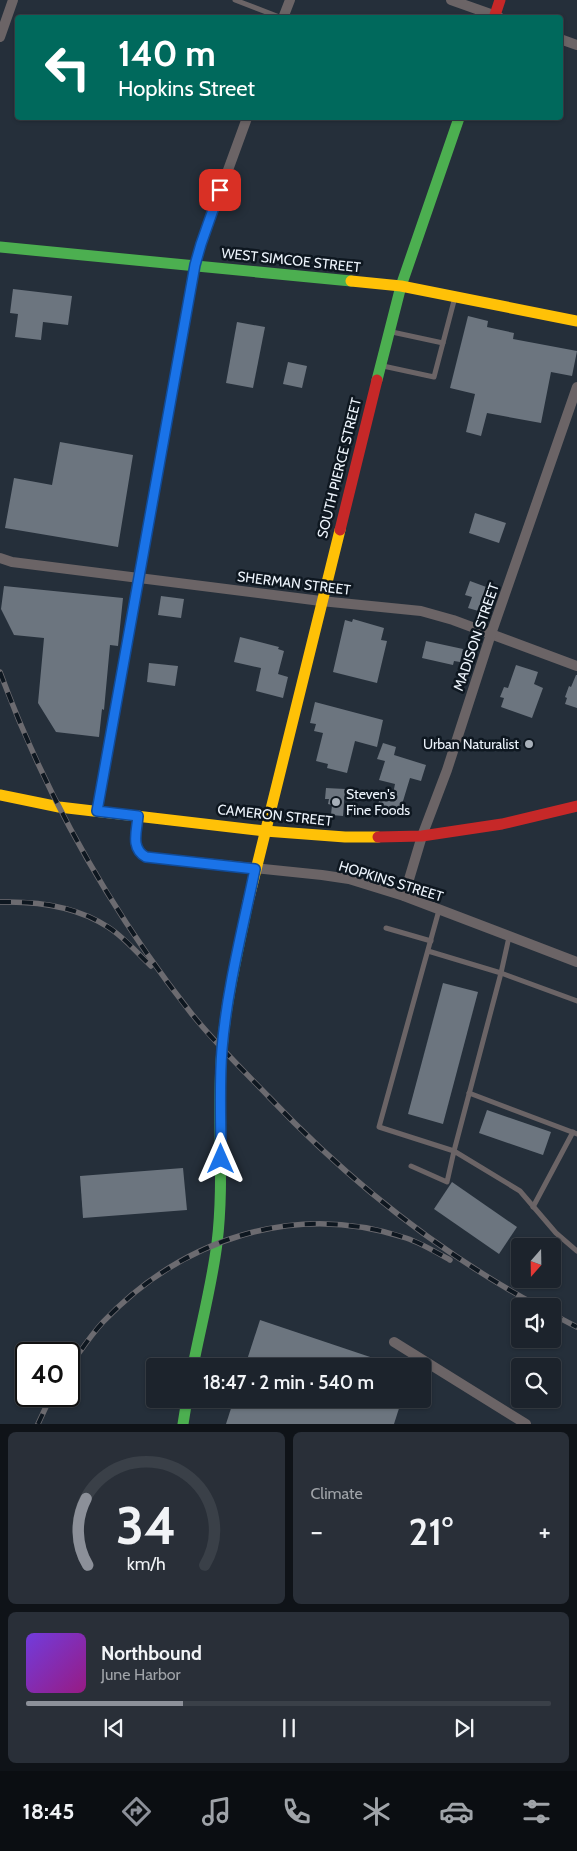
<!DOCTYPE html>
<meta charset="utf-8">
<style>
body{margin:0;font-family:Cabin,sans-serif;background:#292f38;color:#f1f3f6;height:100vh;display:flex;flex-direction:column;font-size:19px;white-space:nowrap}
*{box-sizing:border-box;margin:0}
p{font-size:16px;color:#a0a4a9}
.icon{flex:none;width:28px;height:28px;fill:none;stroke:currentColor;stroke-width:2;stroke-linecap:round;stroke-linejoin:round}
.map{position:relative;height:1424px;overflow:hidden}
.panel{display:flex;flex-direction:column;gap:8px;padding:8px;background:#0f1318;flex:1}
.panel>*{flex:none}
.banner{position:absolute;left:15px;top:15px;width:548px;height:105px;border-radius:5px;box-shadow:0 1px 4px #0004,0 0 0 1px #3a4048;background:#00695c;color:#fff;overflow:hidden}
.needle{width:32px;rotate:200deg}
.controls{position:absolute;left:511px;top:1238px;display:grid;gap:10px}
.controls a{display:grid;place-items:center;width:50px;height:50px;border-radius:5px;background:#1c232c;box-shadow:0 1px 4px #0004,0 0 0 1px #3a4048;font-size:25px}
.speed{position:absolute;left:15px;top:1342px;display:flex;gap:10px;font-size:25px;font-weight:700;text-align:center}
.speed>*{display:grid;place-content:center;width:65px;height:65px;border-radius:50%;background:#1c232c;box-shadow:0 1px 4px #0004,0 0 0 1px #3a4048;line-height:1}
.speed .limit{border:2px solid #111;border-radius:8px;background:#fff;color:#111}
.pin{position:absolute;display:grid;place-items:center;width:42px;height:42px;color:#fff;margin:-21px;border-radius:10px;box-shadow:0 2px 8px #0006}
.me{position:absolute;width:55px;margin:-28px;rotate:0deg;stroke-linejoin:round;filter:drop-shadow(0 0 4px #0008)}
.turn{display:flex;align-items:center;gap:18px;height:105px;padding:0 20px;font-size:22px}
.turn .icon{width:65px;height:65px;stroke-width:2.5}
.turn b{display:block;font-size:35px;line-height:42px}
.big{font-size:38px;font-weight:600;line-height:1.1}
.panel .card{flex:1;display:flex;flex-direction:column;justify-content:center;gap:8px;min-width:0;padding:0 18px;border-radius:8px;background:#292f38}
.panel .dial{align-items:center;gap:0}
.dial svg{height:130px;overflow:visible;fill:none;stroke:#3a4048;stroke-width:7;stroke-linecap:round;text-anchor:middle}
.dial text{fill:#f1f3f6;stroke:none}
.song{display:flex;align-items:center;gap:15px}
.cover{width:60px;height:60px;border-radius:8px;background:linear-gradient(135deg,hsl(260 70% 55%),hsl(310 70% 35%))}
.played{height:5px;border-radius:2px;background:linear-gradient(90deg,#8c9099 30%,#3a4048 30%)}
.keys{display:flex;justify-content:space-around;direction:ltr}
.heat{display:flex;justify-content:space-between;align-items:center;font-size:28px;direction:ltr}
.panel .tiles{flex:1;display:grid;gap:8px;grid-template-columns:1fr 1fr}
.card:last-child{grid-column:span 2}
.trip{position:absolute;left:146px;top:1358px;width:285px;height:50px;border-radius:5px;background:#1c232c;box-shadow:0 1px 4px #0004,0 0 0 1px #3a4048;font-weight:600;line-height:50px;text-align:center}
.tabs{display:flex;height:80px;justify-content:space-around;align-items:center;background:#0b0e12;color:#a0a4a9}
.tabs .icon{width:35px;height:35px}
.tabs .on{color:#8c9099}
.tabs b{font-size:22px;color:#f1f3f6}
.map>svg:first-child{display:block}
.building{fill:#6c757f}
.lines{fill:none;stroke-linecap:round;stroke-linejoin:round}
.lane{stroke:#6b6466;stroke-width:5}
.street{stroke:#6b6466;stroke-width:10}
.fast{stroke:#4caf50;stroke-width:11}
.slow{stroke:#ffc107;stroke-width:11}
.jam{stroke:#c62828;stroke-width:11}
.rail-casing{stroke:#6c6b70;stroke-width:5.5}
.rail{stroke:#0e1720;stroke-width:4;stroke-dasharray:11;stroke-linecap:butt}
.route-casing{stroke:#114b97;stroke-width:12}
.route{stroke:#1a73e8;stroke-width:9}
.poi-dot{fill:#a8b0b9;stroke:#0e1720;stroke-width:2}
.labels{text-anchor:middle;stroke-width:5;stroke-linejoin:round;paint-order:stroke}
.street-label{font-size:14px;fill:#eef5fd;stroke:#0e1720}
.poi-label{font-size:14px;fill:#eef5fd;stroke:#0e1720;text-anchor:end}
</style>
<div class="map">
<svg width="577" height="1424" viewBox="0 0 577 1424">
<rect width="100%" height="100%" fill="#252f3a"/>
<!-- building -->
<g class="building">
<path d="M 13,289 L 72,296 L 68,325 L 43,322 L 41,340 L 15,337 L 18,314 L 10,313 Z"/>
<path d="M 468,316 L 488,321 L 487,327 L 514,333 L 513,339 L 577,351 L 572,376 L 551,372 L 541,423 L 487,413 L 481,436 L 466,432 L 475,394 L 450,388 Z"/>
<path d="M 237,322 L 265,327 L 253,388 L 226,383 Z"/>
<path d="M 288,362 L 307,366 L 302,388 L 283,384 Z"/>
<path d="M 60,442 L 133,455 L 118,547 L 5,528 L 14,478 L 52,485 Z"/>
<path d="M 475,513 L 506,523 L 499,543 L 469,533 Z"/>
<path d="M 470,581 L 489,588 L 482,612 L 468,608 L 472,597 L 465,595 Z"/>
<path d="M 4,586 L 123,598 L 118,646 L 110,645 L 104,710 L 102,709 L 99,737 L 56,732 L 38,703 L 44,638 L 14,635 L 1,609 Z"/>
<path d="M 161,596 L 184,599 L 181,618 L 158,615 Z"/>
<path d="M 353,619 L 384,628 L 381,640 L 387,641 L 377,683 L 333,672 L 345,620 L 352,622 Z"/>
<path d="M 240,637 L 279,647 L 278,649 L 284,651 L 278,674 L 288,677 L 283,698 L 256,691 L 261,668 L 234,662 Z"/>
<path d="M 426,641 L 463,649 L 460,662 L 454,661 L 453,665 L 422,658 Z"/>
<path d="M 149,663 L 178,666 L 175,686 L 147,682 Z"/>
<path d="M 516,665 L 538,672 L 534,684 L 543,688 L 532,718 L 501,707 L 504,698 L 500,697 L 504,687 L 508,688 Z"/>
<path d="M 576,675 L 577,675 L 577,708 L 565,704 L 567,698 L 565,697 L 569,686 L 571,687 Z"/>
<path d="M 315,702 L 383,720 L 377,747 L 355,741 L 347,773 L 327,768 L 328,764 L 316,761 L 323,733 L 314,731 L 316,724 L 310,723 Z"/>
<path d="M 383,743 L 396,747 L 394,755 L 426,765 L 421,781 L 410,778 L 400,811 L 378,805 L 381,793 L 393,794 L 395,784 L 379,780 L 385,761 L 377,759 Z"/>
<path d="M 326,788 L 345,789 L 343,816 L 331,815 L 332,805 L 328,804 L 329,799 L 325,799 Z"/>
<path d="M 443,983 L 478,992 L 443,1124 L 408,1114 Z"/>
<path d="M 487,1110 L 551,1132 L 543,1155 L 479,1133 Z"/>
<path d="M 183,1168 L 187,1210 L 83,1218 L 80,1176 Z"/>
<path d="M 452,1182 L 517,1227 L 499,1254 L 434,1209 Z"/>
<path d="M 260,1320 L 391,1364 L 391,1366 L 245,1366 Z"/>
<path d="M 234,1399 L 402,1399 L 394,1424 L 226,1424 Z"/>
</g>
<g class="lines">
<!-- lane -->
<g class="lane">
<path d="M 235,0 L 282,18"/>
<path d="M 392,332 L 443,343"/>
<path d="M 383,366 L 434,377 L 455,297"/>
<path d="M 386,928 L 431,941"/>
<path d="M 509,937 L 501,973 L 577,1001"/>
<path d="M 428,951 L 501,973 L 454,1151 L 379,1127 C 399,1055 419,982 439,910"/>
<path d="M 469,1093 L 577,1134"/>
<path d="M 411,1166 L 447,1182 L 454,1151 L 520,1191 L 556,1233 L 577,1251"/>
<path d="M 533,1207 L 573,1132"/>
</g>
<!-- street -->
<g class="street">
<path d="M 451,0 L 499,17"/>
<path d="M 283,18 L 290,0"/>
<path d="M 0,37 L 13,0"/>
<path d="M 560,39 L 577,45"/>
<path d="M 0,558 L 12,562 L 321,601 L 421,611 L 453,620 L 577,666"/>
<path d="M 97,811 L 195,265 L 201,244 L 247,118"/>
<path d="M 138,815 C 137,831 130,848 146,857 L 322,875 L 349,879 L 404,896 L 577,962"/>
<path d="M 404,896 L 422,836 L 447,770 L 491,634 L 577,387"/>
<path d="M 394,1342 L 526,1424"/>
</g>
<!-- fast -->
<g class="fast">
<path d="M 0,247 L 351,281"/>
<path d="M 377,380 L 401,286 L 459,118"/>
<path d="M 193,1366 C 201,1325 212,1284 217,1243 C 225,1178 216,1113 222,1049 C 226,1000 238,951 248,902"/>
<path d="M 183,1424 L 187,1399"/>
</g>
<!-- slow -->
<g class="slow">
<path d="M 351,281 L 401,286 L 577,321"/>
<path d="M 0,795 L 59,807 L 265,831 L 345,837 L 378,837"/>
<path d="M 248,902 L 340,530"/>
</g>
<!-- jam -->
<g class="jam">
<path d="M 494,18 L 500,0"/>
<path d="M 340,530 L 377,380"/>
<path d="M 378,837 L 422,836 L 502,824 L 577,806"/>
</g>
<defs>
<g id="rail">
<path d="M 0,672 C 45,794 110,910 191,1013 C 215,1043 243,1070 269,1097 C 348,1180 438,1252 538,1306"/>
<path d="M 0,902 C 37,901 76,906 108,927 C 124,937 137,953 151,966"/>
<path d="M 552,1314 L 577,1327"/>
<path d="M 69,1367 C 80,1352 90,1336 103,1322 C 182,1239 295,1201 406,1238 C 421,1243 436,1252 450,1260"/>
<path d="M 38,1424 L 51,1396"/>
</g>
</defs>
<!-- rail casing -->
<use href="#rail" class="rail-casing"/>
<!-- rail -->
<use href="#rail" class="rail"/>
</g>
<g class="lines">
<defs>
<path id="route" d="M 220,190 L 201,244 L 195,265 L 97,811 L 138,816 C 137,831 130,848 146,857 L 255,869 C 243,928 227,988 222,1049 C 219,1085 221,1122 221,1159"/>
</defs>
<!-- route casing -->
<use href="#route" class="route-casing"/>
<!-- route -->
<use href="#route" class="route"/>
</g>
<!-- markers -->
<g class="poi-dot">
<circle cx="529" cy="744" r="5"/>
<circle cx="336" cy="802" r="5"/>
</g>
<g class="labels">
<!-- street labels -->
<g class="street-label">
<text transform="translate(291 260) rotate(6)" y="5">WEST SIMCOE STREET</text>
<text transform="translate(339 468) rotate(-76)" y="5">SOUTH PIERCE STREET</text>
<text transform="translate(294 583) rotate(7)" y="5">SHERMAN STREET</text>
<text transform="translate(476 637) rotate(-71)" y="5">MADISON STREET</text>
<text transform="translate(275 815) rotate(6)" y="5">CAMERON STREET</text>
<text transform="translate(391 881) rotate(17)" y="5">HOPKINS STREET</text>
</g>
<!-- poi labels -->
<g class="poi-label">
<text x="519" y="749">Urban Naturalist</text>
<text x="346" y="799" text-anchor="start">Steven's<tspan x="346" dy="16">Fine Foods</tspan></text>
</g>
</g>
</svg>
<div class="controls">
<a><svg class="needle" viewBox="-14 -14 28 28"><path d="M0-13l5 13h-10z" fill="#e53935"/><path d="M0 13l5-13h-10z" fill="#a0a4a9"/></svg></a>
<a><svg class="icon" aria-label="sound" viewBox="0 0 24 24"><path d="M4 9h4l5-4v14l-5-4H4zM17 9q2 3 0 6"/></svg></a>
<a><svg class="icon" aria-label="search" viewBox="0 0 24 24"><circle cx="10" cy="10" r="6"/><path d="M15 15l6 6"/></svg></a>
</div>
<div class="speed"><div class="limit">40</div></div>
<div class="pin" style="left:220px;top:190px;background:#d93025"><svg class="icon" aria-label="arrive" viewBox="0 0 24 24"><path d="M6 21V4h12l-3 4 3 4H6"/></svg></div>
<svg class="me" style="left:221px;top:1159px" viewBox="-20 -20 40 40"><path d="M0-17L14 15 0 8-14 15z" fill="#1a73e8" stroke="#fff" stroke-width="4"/></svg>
<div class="trip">18:47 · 2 min · 540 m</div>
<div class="banner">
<div class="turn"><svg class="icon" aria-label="left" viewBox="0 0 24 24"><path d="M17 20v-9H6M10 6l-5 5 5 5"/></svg><div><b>140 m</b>Hopkins Street</div></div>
</div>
</div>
<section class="panel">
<div class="tiles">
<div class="card dial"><svg viewBox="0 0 100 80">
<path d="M14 69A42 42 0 1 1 86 69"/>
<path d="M14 69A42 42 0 0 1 13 28" stroke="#8c9099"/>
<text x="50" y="56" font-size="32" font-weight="700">34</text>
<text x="50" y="72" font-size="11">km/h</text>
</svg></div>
<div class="card"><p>Climate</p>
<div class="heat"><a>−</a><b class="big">21°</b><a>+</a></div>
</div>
<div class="card">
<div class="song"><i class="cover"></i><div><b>Northbound</b><p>June Harbor</p></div></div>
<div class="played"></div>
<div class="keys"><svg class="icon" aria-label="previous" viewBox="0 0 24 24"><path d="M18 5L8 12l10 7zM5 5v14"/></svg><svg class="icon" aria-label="pause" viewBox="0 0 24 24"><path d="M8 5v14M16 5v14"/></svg><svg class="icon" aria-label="next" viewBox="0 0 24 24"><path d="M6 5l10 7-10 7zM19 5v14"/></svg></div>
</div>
</div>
</section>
<nav class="tabs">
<b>18:45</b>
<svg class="icon on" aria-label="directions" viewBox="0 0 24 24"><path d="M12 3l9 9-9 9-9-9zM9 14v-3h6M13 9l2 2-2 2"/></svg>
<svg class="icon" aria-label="music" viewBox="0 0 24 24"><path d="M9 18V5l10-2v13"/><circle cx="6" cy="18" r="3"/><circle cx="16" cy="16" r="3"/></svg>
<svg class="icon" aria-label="phone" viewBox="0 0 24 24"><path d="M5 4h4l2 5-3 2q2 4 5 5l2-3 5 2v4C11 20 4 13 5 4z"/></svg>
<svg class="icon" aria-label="climate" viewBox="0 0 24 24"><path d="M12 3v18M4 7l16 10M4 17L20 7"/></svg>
<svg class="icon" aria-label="car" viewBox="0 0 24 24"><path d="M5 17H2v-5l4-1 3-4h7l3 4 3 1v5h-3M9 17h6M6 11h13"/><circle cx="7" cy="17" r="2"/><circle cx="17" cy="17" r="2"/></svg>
<svg class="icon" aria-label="filters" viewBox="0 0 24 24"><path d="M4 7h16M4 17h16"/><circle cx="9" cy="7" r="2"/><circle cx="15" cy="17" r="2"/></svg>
</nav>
